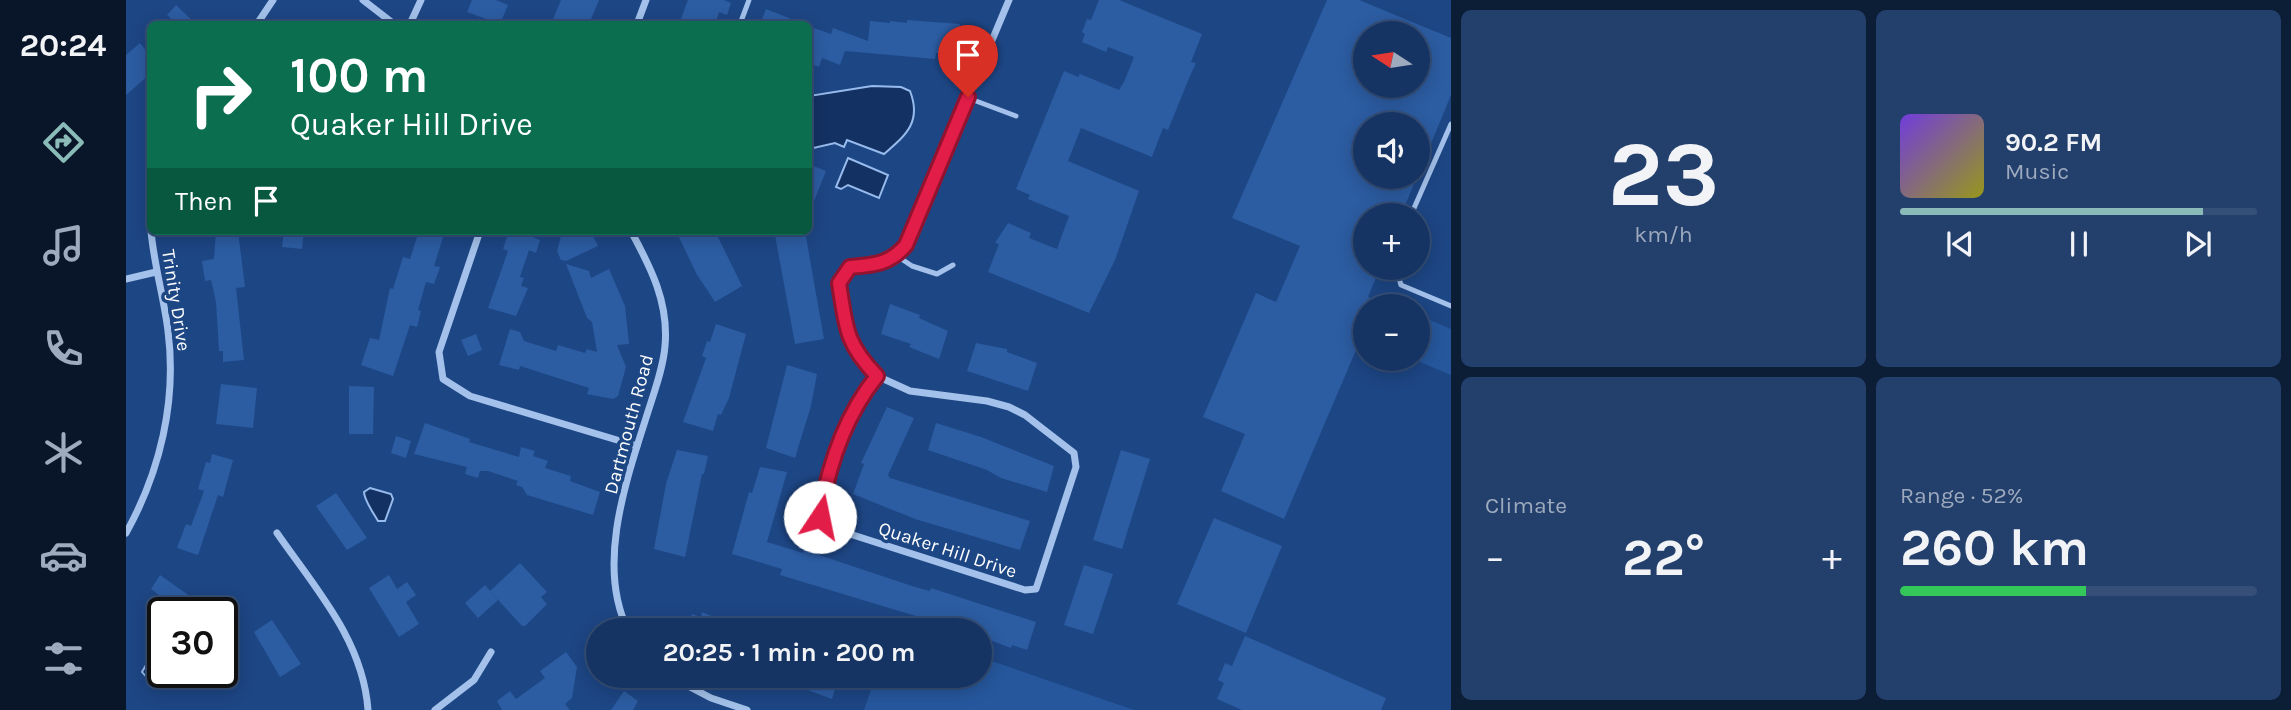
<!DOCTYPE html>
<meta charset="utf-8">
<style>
body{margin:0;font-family:Karla,sans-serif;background:#233f6c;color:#f1f3f6;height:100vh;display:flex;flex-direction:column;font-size:26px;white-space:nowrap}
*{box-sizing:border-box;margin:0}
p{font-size:23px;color:#9eaabe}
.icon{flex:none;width:38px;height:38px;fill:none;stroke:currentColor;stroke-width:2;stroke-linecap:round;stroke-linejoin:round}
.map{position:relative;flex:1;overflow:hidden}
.sheet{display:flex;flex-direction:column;gap:10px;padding:10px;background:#0c1d36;width:840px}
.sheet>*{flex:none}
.banner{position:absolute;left:21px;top:21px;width:665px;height:214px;border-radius:10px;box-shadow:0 4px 18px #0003,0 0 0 2px #354f78;background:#0b6e4f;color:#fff;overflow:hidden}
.needle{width:46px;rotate:282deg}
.fabs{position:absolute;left:1227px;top:21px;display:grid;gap:14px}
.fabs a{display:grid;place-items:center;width:77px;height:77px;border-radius:50%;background:#163463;box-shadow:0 4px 18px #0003,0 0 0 2px #354f78;font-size:35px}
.speed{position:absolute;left:21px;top:597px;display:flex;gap:14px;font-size:35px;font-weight:700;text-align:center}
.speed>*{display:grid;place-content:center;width:91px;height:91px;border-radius:50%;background:#163463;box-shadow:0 4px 18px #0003,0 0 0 2px #354f78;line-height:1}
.speed .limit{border:4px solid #111;border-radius:10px;background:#fff;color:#111}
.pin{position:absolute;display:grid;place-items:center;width:60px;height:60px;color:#fff;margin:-72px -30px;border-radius:50% 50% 50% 0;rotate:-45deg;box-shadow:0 0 7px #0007}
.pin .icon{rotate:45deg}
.me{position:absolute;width:77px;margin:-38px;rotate:11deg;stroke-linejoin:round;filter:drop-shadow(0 0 5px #0008)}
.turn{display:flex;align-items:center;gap:24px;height:147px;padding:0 28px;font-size:32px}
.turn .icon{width:91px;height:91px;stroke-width:2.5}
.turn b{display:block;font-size:49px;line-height:60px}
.then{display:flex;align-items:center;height:66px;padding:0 28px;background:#0003;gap:14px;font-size:26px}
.big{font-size:52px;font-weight:700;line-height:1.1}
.sheet .widget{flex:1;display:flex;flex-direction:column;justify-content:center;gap:10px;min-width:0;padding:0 24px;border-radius:10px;background:#233f6c}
.sheet .dial{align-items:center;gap:0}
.dial b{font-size:91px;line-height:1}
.song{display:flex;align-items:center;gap:21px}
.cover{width:84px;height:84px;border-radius:10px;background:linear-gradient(135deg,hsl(260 70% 55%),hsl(60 70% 35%))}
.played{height:7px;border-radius:4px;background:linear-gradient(90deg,#8bbbb9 85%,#354f78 85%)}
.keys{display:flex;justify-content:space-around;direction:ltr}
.heat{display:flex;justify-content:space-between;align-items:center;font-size:38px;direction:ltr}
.charge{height:10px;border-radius:5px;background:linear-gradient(90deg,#34c759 52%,#354f78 0)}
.sheet .tiles{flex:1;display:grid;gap:10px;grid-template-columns:repeat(2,1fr)}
.trip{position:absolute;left:460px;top:618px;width:406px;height:70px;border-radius:35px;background:#163463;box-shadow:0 4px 18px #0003,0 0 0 2px #354f78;font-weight:700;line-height:70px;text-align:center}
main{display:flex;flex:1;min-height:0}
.dock{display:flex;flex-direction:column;width:126px;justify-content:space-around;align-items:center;background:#091528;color:#9eaabe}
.dock .icon{width:49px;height:49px}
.dock .on{color:#8bbbb9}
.dock b{font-size:32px;color:#f1f3f6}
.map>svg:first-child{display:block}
.green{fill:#26579d}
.water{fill:#133263;stroke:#97bbec;stroke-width:2}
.building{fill:#2c5ca2;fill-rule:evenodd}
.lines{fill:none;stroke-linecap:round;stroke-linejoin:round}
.lane{stroke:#a3c1ea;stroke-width:5}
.street{stroke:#a3c1ea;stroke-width:7}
.route-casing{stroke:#92132f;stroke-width:18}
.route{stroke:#e11d48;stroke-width:12}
.labels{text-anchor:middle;stroke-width:7;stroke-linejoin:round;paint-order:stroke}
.street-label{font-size:19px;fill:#fff;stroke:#1d4684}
</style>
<main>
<nav class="dock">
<b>20:24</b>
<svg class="icon on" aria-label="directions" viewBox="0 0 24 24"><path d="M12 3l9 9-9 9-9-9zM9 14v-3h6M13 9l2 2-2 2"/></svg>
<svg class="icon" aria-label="music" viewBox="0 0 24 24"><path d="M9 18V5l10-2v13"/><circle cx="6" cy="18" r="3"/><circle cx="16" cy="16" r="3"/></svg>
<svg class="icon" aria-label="phone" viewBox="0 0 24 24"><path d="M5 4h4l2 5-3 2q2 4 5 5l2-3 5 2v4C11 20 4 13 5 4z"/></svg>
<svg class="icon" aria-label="climate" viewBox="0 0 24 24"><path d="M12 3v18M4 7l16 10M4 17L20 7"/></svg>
<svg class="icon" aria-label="car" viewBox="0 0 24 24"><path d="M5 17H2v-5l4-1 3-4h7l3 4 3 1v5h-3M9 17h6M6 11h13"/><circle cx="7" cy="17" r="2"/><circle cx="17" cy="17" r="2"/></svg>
<svg class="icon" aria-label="filters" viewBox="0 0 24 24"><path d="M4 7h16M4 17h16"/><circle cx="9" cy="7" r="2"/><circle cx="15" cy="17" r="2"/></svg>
</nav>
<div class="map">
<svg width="1325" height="710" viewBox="0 0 1325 710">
<rect width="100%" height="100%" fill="#1d4684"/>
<!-- green -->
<g class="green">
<path d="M 1292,315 L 1325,329 L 1325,375 L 1287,359 L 1292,359 Z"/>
<path d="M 854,657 L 1008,710 L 738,710 L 750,676 L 854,676 Z"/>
</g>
<!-- water -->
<g class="water">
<path d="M 746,86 L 775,87 L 784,91 C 796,122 780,135 758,154 L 721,140 L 718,147 L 709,143 L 683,149 L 683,96 Z"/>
<path d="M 722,158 L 762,175 L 753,198 L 722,185 L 715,189 L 710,187 Z"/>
<path d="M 244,488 L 265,494 L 267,499 L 259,521 L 252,521 C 248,514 238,500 238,492 Z"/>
<path d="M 20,665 L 37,666 L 37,672 L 47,672 L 47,677 C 36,680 24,683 16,672 Z"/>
</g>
<!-- building -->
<g class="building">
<path d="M 346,0 L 370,0 L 382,5 L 374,24 L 341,12 Z"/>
<path d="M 435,0 L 473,0 L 463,24 L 425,24 Z"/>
<path d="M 562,0 L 598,0 L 605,3 L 601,15 L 593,12 L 589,24 L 553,24 Z"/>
<path d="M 973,0 L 993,0 L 1076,34 L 1065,62 L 1070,63 L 1064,76 L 1042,130 L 1037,128 L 1026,157 L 955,128 L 942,161 L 1013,191 L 989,260 L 963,313 L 862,272 L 873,244 L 869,243 L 882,223 L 905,233 L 903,238 L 931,249 L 943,216 L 902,199 L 904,195 L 890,189 L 938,71 L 952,77 L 954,74 L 993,90 L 998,82 L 1008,57 L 982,47 L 980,52 L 956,42 L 959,34 L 956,32 L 961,19 L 965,20 Z"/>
<path d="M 1201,0 L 1233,0 L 1325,38 L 1325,95 L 1292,175 L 1292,124 L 1239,124 L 1239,177 L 1291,177 L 1275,215 L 1239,215 L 1239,268 L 1254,268 L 1242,297 L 1247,299 L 1243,306 L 1239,306 L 1239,329 L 1158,519 L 1095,491 L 1119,434 L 1077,417 L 1130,293 L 1150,302 L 1174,246 L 1106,218 ZM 1239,33 L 1292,33 L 1292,86 L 1239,86 Z"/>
<path d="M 50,5 L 70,24 L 51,24 L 41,15 Z"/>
<path d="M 640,9 L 676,23 L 676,24 L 634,24 Z"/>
<path d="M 781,20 L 834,24 L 830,55 L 810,53 L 809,59 L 719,51 L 714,65 L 696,58 L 693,67 L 682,63 L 682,26 L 705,34 L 707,28 L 742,41 L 744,21 L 764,23 L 764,21 L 781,23 Z"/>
<path d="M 14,43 L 24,56 L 24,74 L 0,95 L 0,55 Z"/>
<path d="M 682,164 L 700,171 L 683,214 L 682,214 Z"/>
<path d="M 90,231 L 112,231 L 119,287 L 110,288 L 118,360 L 97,362 L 97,351 L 93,351 L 90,302 L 85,280 L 79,281 L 76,261 L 88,259 Z"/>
<path d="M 158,231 L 178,231 L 176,249 L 156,247 Z"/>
<path d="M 293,231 L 319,231 L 308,266 L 314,267 L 308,284 L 300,282 L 292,310 L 295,311 L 291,327 L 284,325 L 267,376 L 235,365 L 244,338 L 253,340 L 264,288 L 267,289 L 277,257 L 284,259 Z"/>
<path d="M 383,231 L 409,231 L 407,237 L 414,240 L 410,253 L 403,250 L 394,277 L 398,278 L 395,286 L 402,288 L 390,316 L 362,308 L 382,251 L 377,249 Z"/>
<path d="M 456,231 L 466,234 L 472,246 L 440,261 L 435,260 L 431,251 L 435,236 Z"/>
<path d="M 561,231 L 589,231 L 616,286 L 589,302 L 570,273 L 552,235 Z"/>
<path d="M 679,231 L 698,339 L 669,344 L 649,235 Z"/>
<path d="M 440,264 L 463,271 L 465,278 L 483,269 L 499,306 L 503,344 L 491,345 L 500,367 L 492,396 L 487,399 L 461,394 L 463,388 L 394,366 L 393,370 L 373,365 L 384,329 L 394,332 L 398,341 L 430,351 L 432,345 L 459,353 L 461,349 L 471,352 L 466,322 L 461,318 Z"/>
<path d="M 764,304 L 794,315 L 793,318 L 822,331 L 813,359 L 783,347 L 785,344 L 755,334 Z"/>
<path d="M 590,324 L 620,334 L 603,398 L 595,415 L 592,414 L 587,431 L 557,422 L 580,358 L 576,356 L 581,341 L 584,342 Z"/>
<path d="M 350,334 L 356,350 L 342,356 L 335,340 Z"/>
<path d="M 850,343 L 881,349 L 881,352 L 911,363 L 902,391 L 841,371 Z"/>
<path d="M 661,365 L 691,374 L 685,406 L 669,458 L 640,448 Z"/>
<path d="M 95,384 L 131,388 L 127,428 L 90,424 Z"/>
<path d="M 223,386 L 248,387 L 247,434 L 223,434 Z"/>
<path d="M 761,407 L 788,418 L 762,475 L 764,478 L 904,521 L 894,550 L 789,519 L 727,494 L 738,464 L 735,463 Z"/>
<path d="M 299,423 L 344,439 L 343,442 L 393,457 L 395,447 L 409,451 L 407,456 L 422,461 L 419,468 L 445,476 L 444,481 L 474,492 L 467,515 L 401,495 L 396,487 L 390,485 L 392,481 L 362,471 L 354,471 L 352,478 L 339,474 L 341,467 L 288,454 Z"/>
<path d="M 810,423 L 855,437 L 928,466 L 921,492 L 875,478 L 861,470 L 802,450 Z"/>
<path d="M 270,436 L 285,441 L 280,458 L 265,453 Z"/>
<path d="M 551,450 L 582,456 L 578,474 L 576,474 L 559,557 L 528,549 L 540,484 Z"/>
<path d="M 995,450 L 1024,459 L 996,549 L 967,540 Z"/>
<path d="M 86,454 L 107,460 L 97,497 L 92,495 L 72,555 L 51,548 L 60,524 L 65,526 L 78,491 L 72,489 L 80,462 L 84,463 Z"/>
<path d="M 634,467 L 661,472 L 641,542 L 677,553 L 678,550 L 789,587 L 804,591 L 805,588 L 910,622 L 901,650 L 886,645 L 885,648 L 856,637 L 858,630 L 825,630 L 826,627 L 654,575 L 656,569 L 606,554 L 623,492 L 626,493 Z"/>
<path d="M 210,493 L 241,538 L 221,550 L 190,506 Z"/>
<path d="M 1088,518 L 1156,546 L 1120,633 L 1051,604 Z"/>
<path d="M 394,563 L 421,592 L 415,597 L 421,604 L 399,626 L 396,626 L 364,591 Z"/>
<path d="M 958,565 L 987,574 L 967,634 L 938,625 Z"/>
<path d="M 34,575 L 68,599 L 58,612 L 28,612 L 38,599 L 25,589 Z"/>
<path d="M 263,575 L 271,589 L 281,582 L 290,595 L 280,602 L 293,624 L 273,637 L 243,588 Z"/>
<path d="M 359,585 L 372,600 L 352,618 L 339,603 Z"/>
<path d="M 576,612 L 593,619 L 591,623 L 605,630 L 560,630 L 566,614 L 575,617 Z"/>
<path d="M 146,620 L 175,664 L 154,677 L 128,632 Z"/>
<path d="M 1119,636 L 1260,698 L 1255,710 L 1116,710 L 1091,699 L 1098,683 L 1092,680 L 1099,663 L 1106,666 Z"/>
<path d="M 440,652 L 451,667 L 446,698 L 439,704 L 444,710 L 376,710 L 371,701 L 384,691 L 390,699 L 419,678 L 414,671 Z"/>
<path d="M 652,676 L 713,676 L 706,699 L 652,679 Z"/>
<path d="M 498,691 L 512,701 L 507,710 L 485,710 Z"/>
</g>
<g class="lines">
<!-- lane -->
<g class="lane">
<path d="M 614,24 L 623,0"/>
<path d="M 842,98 L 890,116"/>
<path d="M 1285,215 L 1325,124"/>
<path d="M 771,256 L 786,266 L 811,274 L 827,265"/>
<path d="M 1270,268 L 1275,285 L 1325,306"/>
</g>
<!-- street -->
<g class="street">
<path d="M 237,0 L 268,24"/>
<path d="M 131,24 L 147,0"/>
<path d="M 284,24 L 295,0"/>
<path d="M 511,24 L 520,0"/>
<path d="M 24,220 L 24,223"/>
<path d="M 354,231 L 313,352 L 317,379 L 344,396 L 511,446"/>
<path d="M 0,279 L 30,272"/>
<path d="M 751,376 L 784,391 L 861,401 L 883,407 L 899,415 L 948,453 L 950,467 L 910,589 L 899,590 L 702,527 C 674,506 733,399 751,376 Z"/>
<path d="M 751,376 C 719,343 720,327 713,283 L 724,267 C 748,265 764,265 780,245 L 883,0"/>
<path d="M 0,533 C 34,472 51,401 42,331 C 38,298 28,265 25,231"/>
<path d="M 151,533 C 189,588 237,640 242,710"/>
<path d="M 502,630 C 470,566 500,481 520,418 C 527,395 537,370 539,346 C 543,303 525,268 505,231"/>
<path d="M 543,676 L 585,698 L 621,710"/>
<path d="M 309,710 L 348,680 L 365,652"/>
</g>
</g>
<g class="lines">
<defs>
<path id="route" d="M 694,517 C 702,466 718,417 751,376 C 719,343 720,327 713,283 L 724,267 C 748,265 764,264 780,245 L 842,97"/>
</defs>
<!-- route casing -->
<use href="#route" class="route-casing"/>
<!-- route -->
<use href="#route" class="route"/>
</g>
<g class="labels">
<!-- street labels -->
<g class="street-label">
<text transform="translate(51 300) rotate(81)" y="7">Trinity Drive</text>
<text transform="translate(502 424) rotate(-75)" y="7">Dartmouth Road</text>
<text transform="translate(822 549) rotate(18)" y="7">Quaker Hill Drive</text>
</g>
</g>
</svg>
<div class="fabs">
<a><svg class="needle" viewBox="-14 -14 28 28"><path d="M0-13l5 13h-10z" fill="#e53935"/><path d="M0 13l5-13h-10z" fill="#9eaabe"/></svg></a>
<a><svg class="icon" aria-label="sound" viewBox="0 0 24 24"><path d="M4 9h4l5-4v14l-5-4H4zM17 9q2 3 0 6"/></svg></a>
<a>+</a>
<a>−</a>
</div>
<div class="speed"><div class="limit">30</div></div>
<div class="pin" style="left:842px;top:97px;background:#d93025"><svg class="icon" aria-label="arrive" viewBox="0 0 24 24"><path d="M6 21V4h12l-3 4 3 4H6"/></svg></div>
<svg class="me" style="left:694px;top:517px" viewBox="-20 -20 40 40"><circle r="19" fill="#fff"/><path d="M0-13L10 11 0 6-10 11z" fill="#e11d48"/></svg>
<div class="trip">20:25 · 1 min · 200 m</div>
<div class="banner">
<div class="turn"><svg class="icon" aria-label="right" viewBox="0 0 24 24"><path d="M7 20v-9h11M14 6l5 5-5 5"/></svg><div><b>100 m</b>Quaker Hill Drive</div></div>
<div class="then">Then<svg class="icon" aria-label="arrive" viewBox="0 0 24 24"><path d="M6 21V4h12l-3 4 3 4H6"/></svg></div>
</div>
</div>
<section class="sheet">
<div class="tiles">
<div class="widget dial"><b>23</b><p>km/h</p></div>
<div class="widget">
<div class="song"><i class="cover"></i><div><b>90.2 FM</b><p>Music</p></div></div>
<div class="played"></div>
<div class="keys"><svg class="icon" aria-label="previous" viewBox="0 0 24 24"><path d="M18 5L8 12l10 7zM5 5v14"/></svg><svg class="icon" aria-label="pause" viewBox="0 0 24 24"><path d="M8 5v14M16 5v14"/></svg><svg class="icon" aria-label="next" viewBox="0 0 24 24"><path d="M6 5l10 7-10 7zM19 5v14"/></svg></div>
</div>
<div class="widget"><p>Climate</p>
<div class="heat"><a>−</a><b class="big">22°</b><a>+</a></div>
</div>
<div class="widget"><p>Range · 52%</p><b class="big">260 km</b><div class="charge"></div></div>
</div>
</section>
</main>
